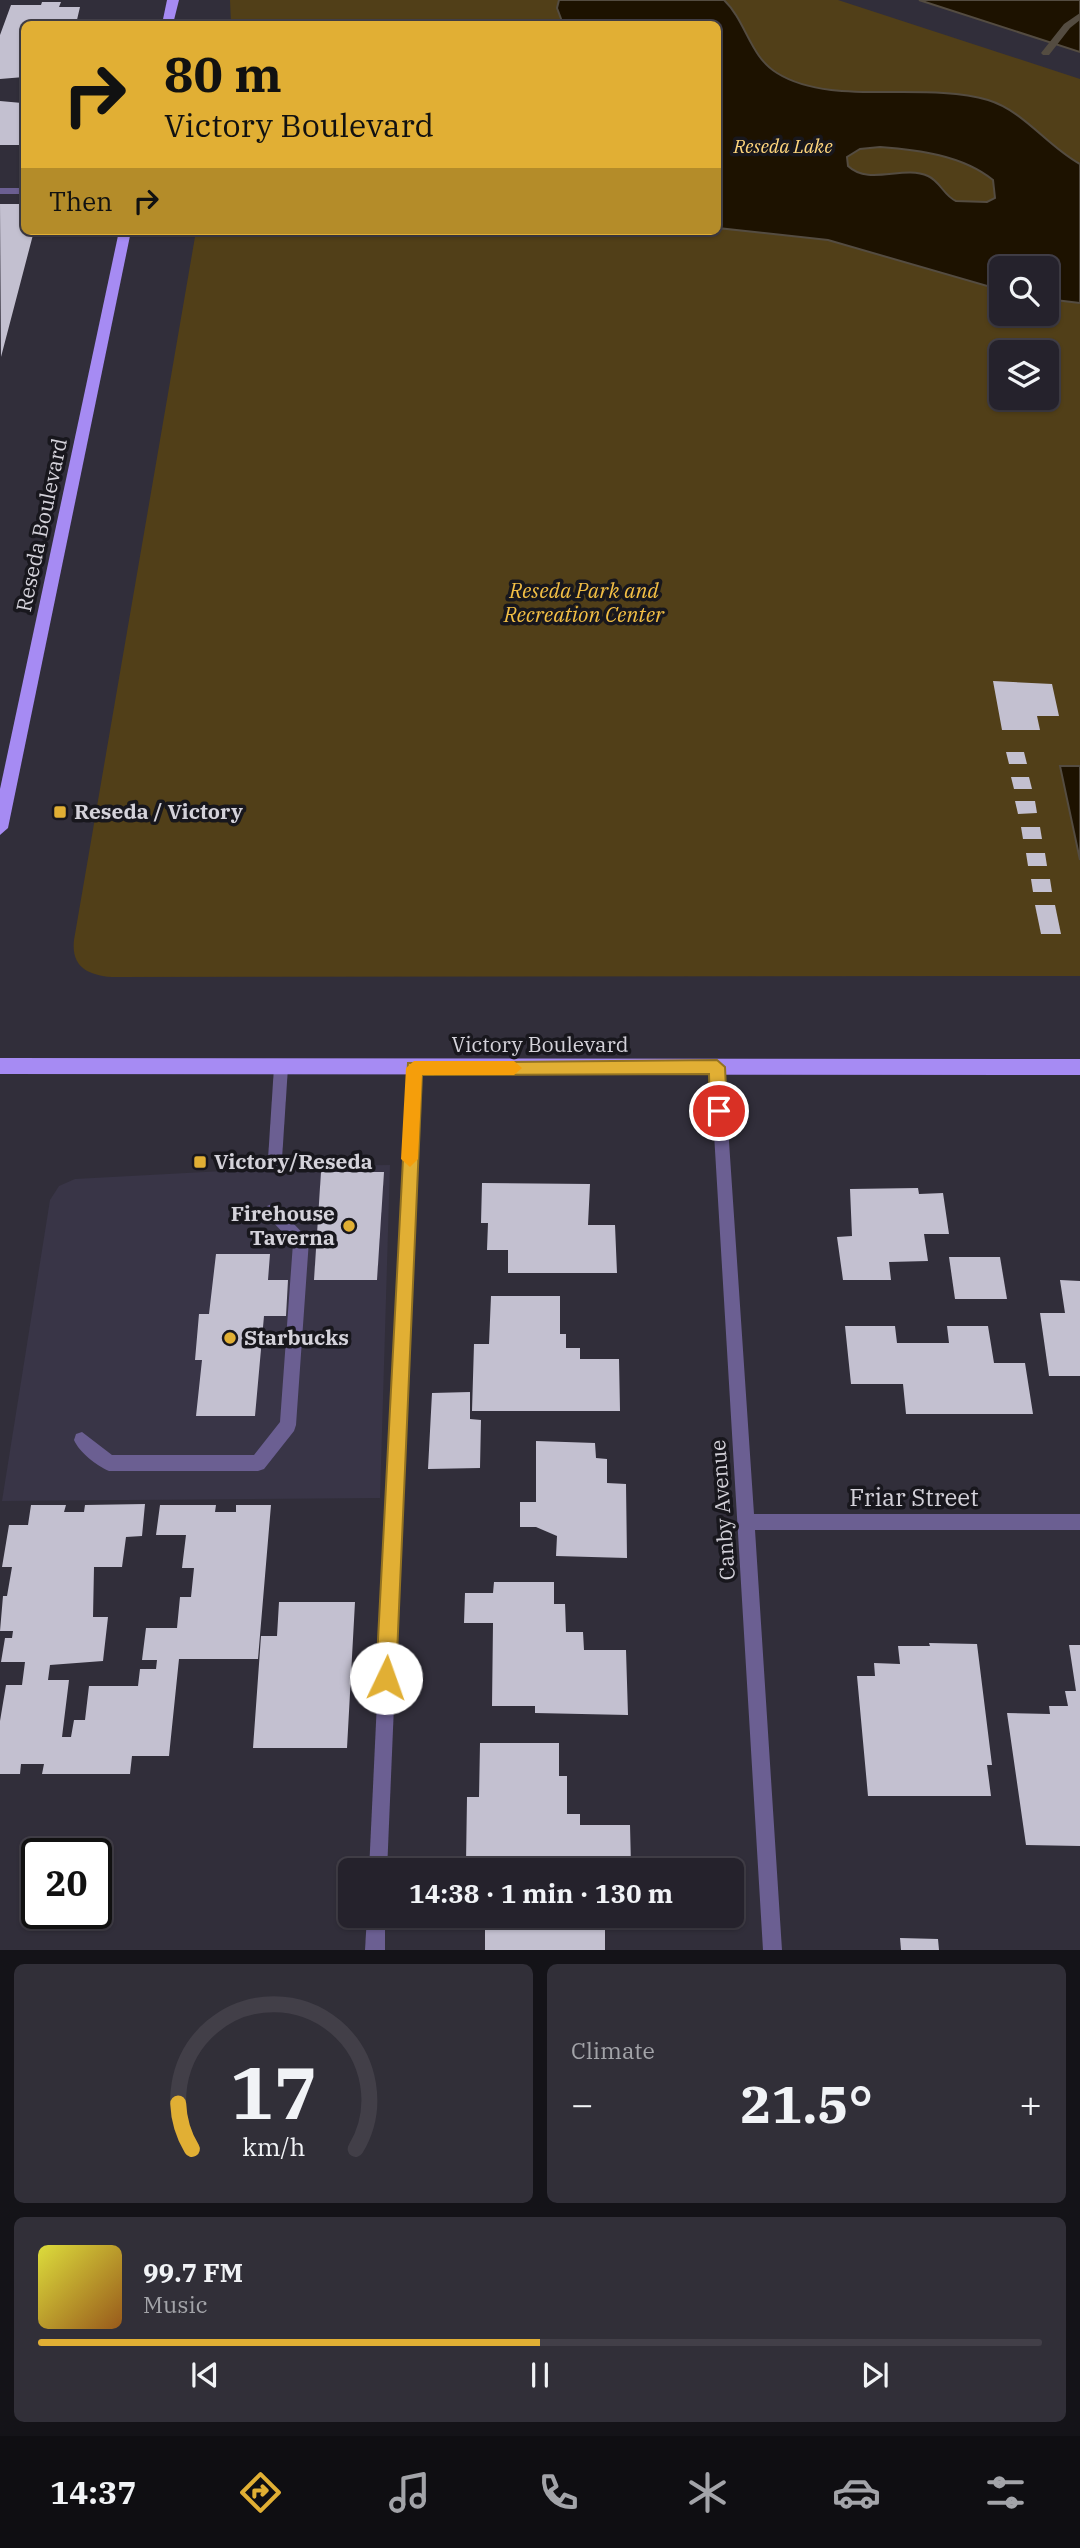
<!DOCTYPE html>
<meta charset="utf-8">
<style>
body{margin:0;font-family:"IBM Plex Serif",serif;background:#312f38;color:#f1f3f6;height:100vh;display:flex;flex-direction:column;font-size:26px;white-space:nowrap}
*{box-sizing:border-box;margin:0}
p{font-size:23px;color:#a3a4a9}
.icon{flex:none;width:38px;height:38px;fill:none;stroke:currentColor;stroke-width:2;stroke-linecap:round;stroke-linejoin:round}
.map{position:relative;height:1950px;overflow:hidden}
.panel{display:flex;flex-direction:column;gap:14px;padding:14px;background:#141318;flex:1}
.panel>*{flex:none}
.top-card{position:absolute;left:21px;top:21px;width:700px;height:214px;border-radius:10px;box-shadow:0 2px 5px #0004,0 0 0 2px #423f48;background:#e1af34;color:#111;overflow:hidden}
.controls{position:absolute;left:989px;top:256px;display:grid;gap:14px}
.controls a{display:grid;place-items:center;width:70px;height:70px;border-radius:10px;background:#25222c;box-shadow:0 2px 5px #0004,0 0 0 2px #423f48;font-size:35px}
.speed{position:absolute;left:21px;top:1838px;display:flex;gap:14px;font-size:35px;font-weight:700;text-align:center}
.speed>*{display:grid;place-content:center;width:91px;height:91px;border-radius:50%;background:#25222c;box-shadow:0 2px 5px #0004,0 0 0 2px #423f48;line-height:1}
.speed .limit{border:4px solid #111;border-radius:10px;background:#fff;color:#111}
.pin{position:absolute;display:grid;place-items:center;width:60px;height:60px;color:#fff;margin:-30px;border:4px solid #fff;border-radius:50%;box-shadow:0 2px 7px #0007}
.me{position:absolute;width:77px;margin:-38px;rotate:3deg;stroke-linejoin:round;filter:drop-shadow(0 0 5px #0008)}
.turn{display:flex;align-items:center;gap:24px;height:147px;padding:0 28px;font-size:32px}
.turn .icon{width:91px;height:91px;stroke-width:2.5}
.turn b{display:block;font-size:49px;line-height:60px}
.then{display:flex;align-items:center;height:66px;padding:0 28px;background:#0003;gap:14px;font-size:26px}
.big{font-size:52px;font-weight:700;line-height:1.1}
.panel .card{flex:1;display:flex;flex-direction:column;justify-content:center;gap:10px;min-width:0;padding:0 24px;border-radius:10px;background:#312f38}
.panel .dial{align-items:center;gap:0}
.dial svg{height:182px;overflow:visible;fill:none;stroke:#423f48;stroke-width:7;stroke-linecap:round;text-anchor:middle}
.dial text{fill:#f1f3f6;stroke:none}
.song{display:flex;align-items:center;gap:21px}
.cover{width:84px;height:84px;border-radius:10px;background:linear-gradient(135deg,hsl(60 70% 55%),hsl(30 70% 35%))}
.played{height:7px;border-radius:4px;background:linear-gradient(90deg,#e1af34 50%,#423f48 50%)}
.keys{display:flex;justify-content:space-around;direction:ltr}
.heat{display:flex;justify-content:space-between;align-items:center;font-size:38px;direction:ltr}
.panel .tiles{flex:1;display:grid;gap:14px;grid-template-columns:1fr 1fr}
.card:last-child{grid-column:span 2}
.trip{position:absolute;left:338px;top:1858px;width:406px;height:70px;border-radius:10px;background:#25222c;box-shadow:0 2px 5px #0004,0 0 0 2px #423f48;font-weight:700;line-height:70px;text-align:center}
.tabs{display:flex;height:112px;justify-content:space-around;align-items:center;background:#0f0e12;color:#a3a4a9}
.tabs .icon{width:49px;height:49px}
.tabs .on{color:#e1af34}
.tabs b{font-size:32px;color:#f1f3f6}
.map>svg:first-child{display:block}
.built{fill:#393547}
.green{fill:#513f18;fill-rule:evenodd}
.water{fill:#1d1200;stroke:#544c41;stroke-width:2;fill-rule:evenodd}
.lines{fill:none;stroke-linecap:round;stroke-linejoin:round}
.stream{fill:#544c41;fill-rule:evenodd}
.building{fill:#c3c0d0}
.service{fill:#6b5f92;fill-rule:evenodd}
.minor{fill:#6b5f92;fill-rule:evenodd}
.primary{fill:#a68bf3;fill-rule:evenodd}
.route{fill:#e1af34;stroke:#927222;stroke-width:2}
.slow{fill:#f59e0b}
.poi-dot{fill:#e1af34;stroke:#18171d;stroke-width:2.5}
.labels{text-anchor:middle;stroke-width:7;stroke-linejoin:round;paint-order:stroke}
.far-water-label{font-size:19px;font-style:italic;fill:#ffd67d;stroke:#18171d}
.street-label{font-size:21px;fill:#d4d2da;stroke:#18171d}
.park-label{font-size:21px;font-style:italic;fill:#f3bf45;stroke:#18171d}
.poi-label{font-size:21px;font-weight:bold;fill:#d4d2da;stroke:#18171d;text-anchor:start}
.near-street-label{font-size:24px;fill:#d4d2da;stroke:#18171d}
</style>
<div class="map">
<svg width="1080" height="1950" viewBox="0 0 1080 1950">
<rect width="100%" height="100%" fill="#312e3a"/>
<!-- built -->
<path class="built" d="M 390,1165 L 380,1498 L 2,1501 L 50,1200 L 59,1186 L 75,1179 L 316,1166 Z"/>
<!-- green -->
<path class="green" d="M 230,0 L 838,0 L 1080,79 L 1080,976 L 112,977 C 88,975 71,967 74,940 L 196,231 L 718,231 L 718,24 L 231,24 ZM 1001,268 L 1046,268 L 1046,313 L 1001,313 ZM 1001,352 L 1046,352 L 1046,397 L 1001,397 Z"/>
<!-- water -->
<g class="water">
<path d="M 559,0 L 724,0 C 746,21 750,57 777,73 C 831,107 924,81 988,100 C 1024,111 1047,146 1080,164 L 1080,303 L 1047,299 L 1046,268 L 1001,268 L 1001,290 L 828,240 L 718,228 L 718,24 L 563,24 L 557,8 ZM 880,147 C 918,150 962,155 993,180 L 995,198 L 987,202 L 956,201 C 944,196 940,181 928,176 C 903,165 869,186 848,166 L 847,157 L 860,149 Z"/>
<path d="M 919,0 L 1080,0 L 1080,52 Z"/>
<path d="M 1060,766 L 1080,766 L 1080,860 Z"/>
</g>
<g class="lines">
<!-- stream -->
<path class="stream" d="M 1080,13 L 1080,20 L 1070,28 L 1049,55 L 1043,55 L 1041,53 L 1064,24 Z"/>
</g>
<!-- building -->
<g class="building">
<path d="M 42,2 L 61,2 L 59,7 L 80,7 L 76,24 L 24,24 L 24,77 L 0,79 L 0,35 L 11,5 L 41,5 Z"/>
<path d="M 24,95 L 24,145 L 0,145 L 0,101 L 22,103 Z"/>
<path d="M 0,204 L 24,204 L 24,231 L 34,231 L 1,357 Z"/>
<path d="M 993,681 L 1052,684 L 1059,716 L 1037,716 L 1040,730 L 1002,730 Z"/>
<path d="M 1006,752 L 1024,752 L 1027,764 L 1009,764 Z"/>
<path d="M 1011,777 L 1029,777 L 1032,789 L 1014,789 Z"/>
<path d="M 1015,801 L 1035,801 L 1037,813 L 1018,814 Z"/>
<path d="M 1021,827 L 1040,827 L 1042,839 L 1023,839 Z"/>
<path d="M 1026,853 L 1045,853 L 1047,866 L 1028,866 Z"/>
<path d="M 1031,879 L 1050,879 L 1052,892 L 1033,892 Z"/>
<path d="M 1035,905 L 1055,905 L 1061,934 L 1041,934 Z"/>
<path d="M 321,1172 L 384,1172 L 377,1280 L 314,1280 Z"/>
<path d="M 482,1183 L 590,1184 L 588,1225 L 615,1225 L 617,1273 L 508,1273 L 508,1250 L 487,1250 L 488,1223 L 481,1223 Z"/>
<path d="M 918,1188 L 919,1194 L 943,1193 L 949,1234 L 924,1234 L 928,1261 L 889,1262 L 891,1280 L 843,1280 L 837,1237 L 852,1236 L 850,1189 Z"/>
<path d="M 216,1254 L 270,1254 L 268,1280 L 288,1280 L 286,1316 L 264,1316 L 255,1416 L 196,1416 L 202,1360 L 195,1360 L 199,1314 L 209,1314 Z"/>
<path d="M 949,1257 L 1000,1257 L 1007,1299 L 955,1299 Z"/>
<path d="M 1060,1280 L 1080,1281 L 1080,1376 L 1049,1376 L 1040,1313 L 1065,1313 Z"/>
<path d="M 491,1296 L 560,1296 L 560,1334 L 566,1334 L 566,1348 L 580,1348 L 580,1359 L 619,1359 L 620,1411 L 472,1411 L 474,1344 L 489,1344 Z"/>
<path d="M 845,1326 L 895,1326 L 897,1343 L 949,1343 L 947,1326 L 988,1326 L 994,1363 L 1025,1363 L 1033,1414 L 906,1414 L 903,1384 L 851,1384 Z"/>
<path d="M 470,1392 L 470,1419 L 481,1420 L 480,1468 L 428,1469 L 432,1393 Z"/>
<path d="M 536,1441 L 595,1443 L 596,1458 L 607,1459 L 607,1483 L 626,1484 L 627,1558 L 556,1556 L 557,1536 L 536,1527 L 520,1527 L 520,1502 L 536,1502 Z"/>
<path d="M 145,1504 L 142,1536 L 126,1537 L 122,1567 L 94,1567 L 93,1617 L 108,1617 L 103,1661 L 50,1665 L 48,1680 L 69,1680 L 62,1737 L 71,1737 L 74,1720 L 85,1720 L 89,1686 L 138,1686 L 140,1669 L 156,1669 L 157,1660 L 142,1660 L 146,1628 L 177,1628 L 180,1597 L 191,1597 L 194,1568 L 182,1568 L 186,1535 L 156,1535 L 160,1505 L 216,1505 L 215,1512 L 236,1512 L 236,1505 L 271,1505 L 258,1659 L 179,1659 L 169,1756 L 132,1756 L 130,1774 L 42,1774 L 44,1764 L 21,1764 L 20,1774 L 0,1774 L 0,1721 L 6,1685 L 22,1685 L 25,1662 L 1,1662 L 5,1638 L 12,1638 L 13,1631 L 0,1631 L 3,1596 L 7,1596 L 12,1567 L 2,1567 L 9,1525 L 28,1525 L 31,1505 L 66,1505 L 64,1512 L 84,1512 L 85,1505 Z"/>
<path d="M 494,1582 L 554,1582 L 554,1604 L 565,1604 L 566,1632 L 583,1632 L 584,1650 L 626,1650 L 628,1715 L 535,1713 L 535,1706 L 492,1706 L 493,1623 L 464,1623 L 465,1593 L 493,1593 Z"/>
<path d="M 279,1602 L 355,1602 L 347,1748 L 253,1748 L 261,1636 L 277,1636 Z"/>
<path d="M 929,1643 L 977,1644 L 992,1765 L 987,1765 L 991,1796 L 868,1796 L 857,1676 L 875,1676 L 874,1663 L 900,1664 L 898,1646 L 930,1646 Z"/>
<path d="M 1069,1645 L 1080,1645 L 1080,1846 L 1026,1845 L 1007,1713 L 1050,1714 L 1049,1706 L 1068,1706 L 1065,1691 L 1076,1691 Z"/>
<path d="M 480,1743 L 559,1743 L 559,1776 L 567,1776 L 567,1814 L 580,1814 L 580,1825 L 630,1825 L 631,1866 L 635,1866 L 635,1871 L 441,1871 L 441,1863 L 466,1863 L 467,1797 L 479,1797 Z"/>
<path d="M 485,1920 L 605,1924 L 605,1950 L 485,1950 Z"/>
<path d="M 900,1938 L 938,1939 L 939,1950 L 901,1950 Z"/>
</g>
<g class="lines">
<!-- service -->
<g class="service">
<rect x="0" y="188" width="24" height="6"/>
<path d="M 281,1061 L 286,1063 L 288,1067 L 282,1159 L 280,1164 L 275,1166 L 270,1164 L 268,1159 L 274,1067 L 276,1063 Z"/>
<path d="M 414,1062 L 419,1064 L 421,1068 L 387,1871 L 369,1871 L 407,1068 L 409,1064 Z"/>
<path d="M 272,1204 L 277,1206 L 309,1240 L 296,1425 L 294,1431 L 264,1469 L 258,1471 L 109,1471 C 97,1466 79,1452 74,1440 L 76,1434 L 82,1432 L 112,1455 L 254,1455 L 280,1422 L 293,1243 L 267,1216 L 264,1211 L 267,1206 Z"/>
<path d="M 367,1916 L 385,1916 L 385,1950 L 365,1950 Z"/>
</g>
<!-- minor -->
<path class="minor" d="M 717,1061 L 722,1063 L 724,1067 L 754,1514 L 1080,1514 L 1080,1530 L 755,1530 L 782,1950 L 763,1950 L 710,1067 L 712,1063 Z"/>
<!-- primary -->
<g class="primary">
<path d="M 167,0 L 179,0 L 173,24 L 162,24 Z"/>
<path d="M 119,231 L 131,231 L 8,828 L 0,835 L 0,789 Z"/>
<path d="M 0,1058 L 1080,1059 L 1080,1075 L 0,1074 Z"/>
</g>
</g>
<!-- route -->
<path class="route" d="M 717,1060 L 725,1067 L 727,1111 L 719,1118 L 710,1111 L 709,1074 L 422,1075 L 396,1678 L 393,1685 L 386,1688 L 379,1685 L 376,1678 L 408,1063 Z"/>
<!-- slow -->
<path class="slow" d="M 414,1061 L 514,1061 L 522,1068 L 514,1075 L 422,1075 L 418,1159 L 410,1167 L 401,1159 L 406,1068 Z"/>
<!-- markers -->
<g class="poi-dot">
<rect x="53" y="805" width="14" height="14" rx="3.5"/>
<rect x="193" y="1155" width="14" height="14" rx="3.5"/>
<circle cx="349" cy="1226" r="7"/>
<circle cx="230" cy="1338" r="7"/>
</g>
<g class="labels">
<!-- far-water labels -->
<g class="far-water-label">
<text x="783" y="153">Reseda Lake</text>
</g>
<!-- street labels -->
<g class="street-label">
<text transform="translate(42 525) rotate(-78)" y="7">Reseda Boulevard</text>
<text x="540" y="1052">Victory Boulevard</text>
<text transform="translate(723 1510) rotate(-94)" y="7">Canby Avenue</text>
</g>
<!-- park labels -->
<g class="park-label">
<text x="584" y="598">Reseda Park and<tspan x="584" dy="24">Recreation Center</tspan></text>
</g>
<!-- poi labels -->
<g class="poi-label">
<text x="74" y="819">Reseda / Victory</text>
<text x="214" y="1169">Victory/Reseda</text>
<text x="335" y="1221" text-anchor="end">Firehouse<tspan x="335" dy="24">Taverna</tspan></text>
<text x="244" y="1345">Starbucks</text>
</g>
<!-- near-street labels -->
<g class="near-street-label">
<text x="914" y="1506">Friar Street</text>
</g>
</g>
</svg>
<div class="controls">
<a><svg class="icon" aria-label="search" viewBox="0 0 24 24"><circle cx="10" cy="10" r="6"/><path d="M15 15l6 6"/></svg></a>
<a><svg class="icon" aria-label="layers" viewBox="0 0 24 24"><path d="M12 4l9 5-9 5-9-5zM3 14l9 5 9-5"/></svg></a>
</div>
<div class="speed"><div class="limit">20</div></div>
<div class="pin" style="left:719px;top:1111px;background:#d93025"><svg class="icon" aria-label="arrive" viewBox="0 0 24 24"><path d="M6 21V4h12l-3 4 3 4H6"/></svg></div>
<svg class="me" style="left:386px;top:1678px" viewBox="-20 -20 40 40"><circle r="19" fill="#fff"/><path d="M0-13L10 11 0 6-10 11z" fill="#e1af34"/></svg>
<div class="trip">14:38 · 1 min · 130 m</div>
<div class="top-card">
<div class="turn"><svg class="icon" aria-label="right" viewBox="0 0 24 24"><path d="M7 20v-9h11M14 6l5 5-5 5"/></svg><div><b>80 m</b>Victory Boulevard</div></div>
<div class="then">Then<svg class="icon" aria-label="right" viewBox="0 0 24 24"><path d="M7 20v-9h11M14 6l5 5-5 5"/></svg></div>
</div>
</div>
<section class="panel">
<div class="tiles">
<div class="card dial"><svg viewBox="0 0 100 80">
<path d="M14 69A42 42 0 1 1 86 69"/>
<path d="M14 69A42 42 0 0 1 8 49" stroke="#e1af34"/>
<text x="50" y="56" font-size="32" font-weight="700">17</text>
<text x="50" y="72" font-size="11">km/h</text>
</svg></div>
<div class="card"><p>Climate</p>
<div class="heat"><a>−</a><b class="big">21.5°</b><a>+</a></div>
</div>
<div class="card">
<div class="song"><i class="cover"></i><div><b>99.7 FM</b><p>Music</p></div></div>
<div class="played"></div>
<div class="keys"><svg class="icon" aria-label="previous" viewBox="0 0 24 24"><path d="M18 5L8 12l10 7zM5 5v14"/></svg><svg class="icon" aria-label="pause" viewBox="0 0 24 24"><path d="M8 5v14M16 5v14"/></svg><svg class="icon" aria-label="next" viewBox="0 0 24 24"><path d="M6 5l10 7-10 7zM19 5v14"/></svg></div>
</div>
</div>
</section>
<nav class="tabs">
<b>14:37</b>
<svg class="icon on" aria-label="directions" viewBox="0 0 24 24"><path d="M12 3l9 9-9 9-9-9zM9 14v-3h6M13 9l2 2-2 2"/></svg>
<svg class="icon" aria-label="music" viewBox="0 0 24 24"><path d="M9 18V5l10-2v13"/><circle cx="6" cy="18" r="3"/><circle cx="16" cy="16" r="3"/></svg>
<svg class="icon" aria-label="phone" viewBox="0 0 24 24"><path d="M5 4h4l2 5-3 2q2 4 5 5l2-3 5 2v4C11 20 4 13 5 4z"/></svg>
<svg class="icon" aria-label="climate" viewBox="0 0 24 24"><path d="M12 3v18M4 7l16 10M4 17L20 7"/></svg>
<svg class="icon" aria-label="car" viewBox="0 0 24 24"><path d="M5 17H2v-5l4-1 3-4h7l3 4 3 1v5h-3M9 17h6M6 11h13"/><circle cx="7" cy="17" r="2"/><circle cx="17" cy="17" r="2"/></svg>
<svg class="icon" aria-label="filters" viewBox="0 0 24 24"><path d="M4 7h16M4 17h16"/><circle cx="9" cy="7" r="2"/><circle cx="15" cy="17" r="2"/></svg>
</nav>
